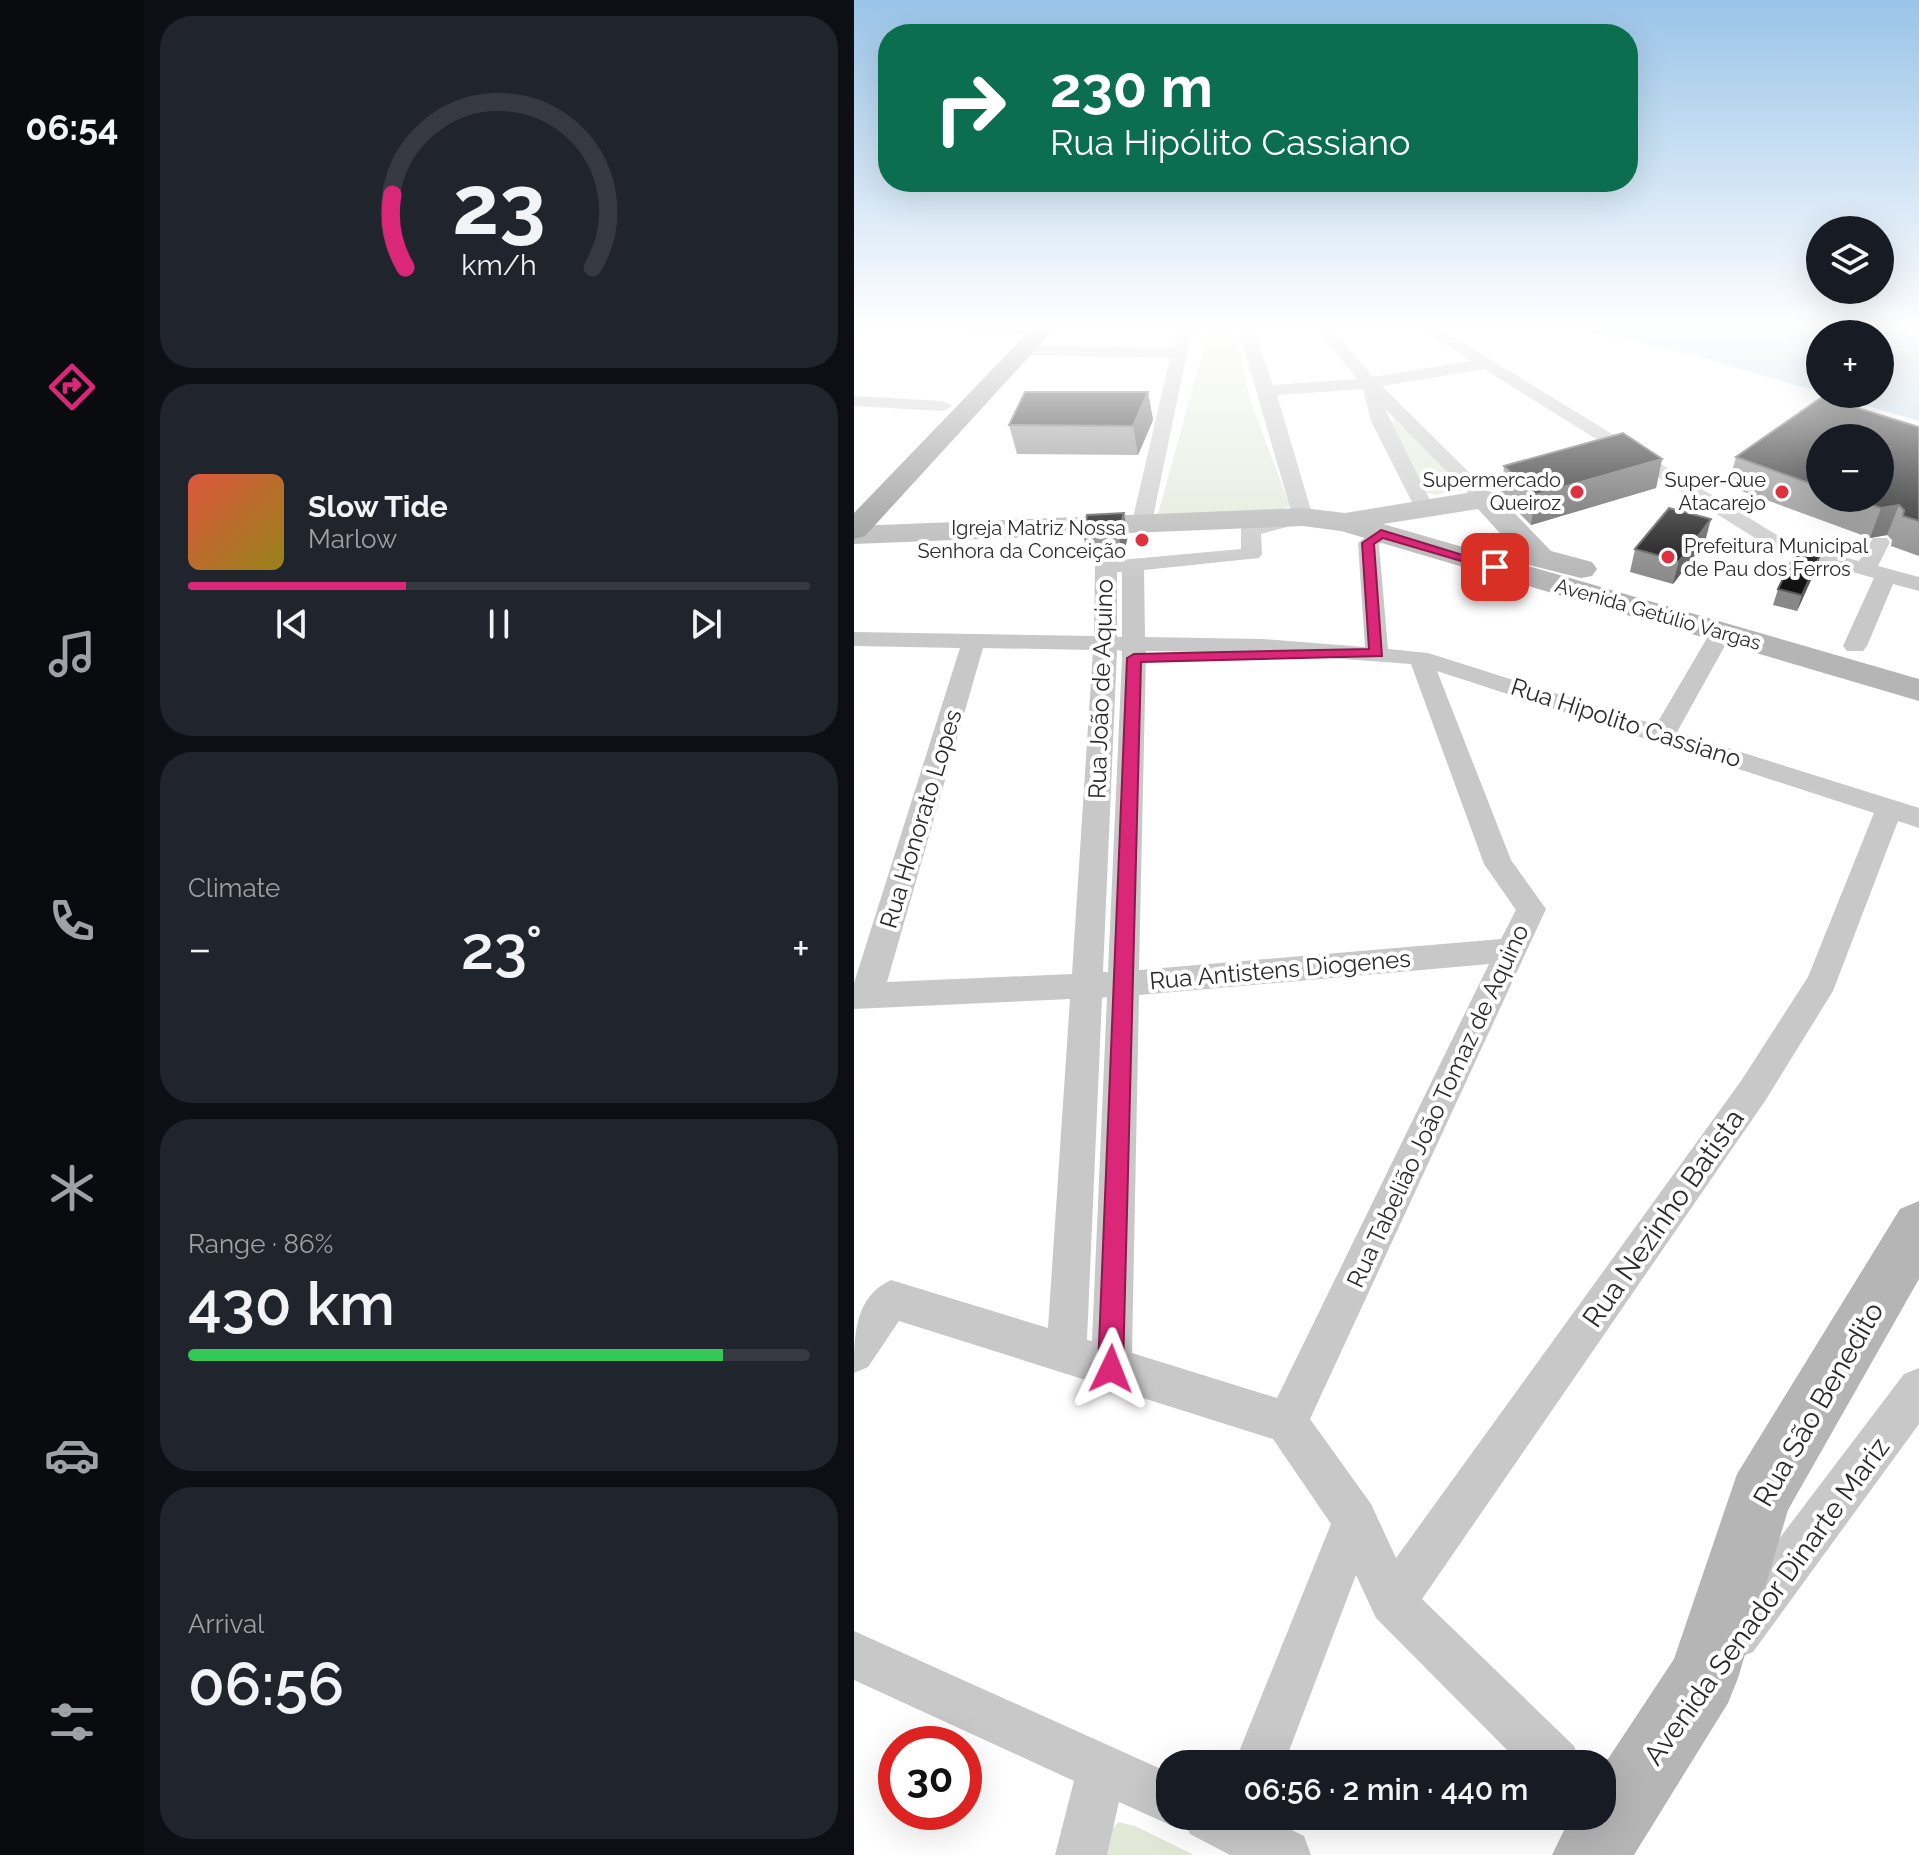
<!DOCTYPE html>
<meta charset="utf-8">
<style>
body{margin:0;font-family:Raleway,sans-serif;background:#20242c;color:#f1f3f6;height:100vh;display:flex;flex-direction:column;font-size:30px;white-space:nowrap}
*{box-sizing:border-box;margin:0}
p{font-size:26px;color:#9ea1a6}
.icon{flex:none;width:44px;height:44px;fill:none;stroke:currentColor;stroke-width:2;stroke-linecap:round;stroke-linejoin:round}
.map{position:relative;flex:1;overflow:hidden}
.side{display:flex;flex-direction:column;gap:16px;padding:16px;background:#0d0f14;width:710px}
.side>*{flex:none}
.top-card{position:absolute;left:24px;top:24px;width:760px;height:168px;border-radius:32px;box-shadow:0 8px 32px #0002;background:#0b6e4f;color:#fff;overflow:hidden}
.controls{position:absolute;left:952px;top:216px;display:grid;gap:16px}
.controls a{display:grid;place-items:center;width:88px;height:88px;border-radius:50%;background:#171b24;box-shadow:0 8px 32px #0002;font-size:40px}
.speed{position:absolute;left:24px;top:1726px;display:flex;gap:16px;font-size:40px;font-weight:700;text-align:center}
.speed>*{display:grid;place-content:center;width:104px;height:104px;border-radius:50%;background:#171b24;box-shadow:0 8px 32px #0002;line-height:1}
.speed .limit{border:12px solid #d22;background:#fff;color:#111}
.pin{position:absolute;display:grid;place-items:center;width:68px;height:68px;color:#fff;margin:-34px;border-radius:16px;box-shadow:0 4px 12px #0006}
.me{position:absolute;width:88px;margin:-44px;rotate:2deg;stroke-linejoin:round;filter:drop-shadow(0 0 6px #0008)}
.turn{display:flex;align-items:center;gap:28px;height:168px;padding:0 40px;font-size:36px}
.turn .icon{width:104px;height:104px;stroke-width:2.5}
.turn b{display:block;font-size:56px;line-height:68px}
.big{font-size:60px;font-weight:600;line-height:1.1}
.side .card{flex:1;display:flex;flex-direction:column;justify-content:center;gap:12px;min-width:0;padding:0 28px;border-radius:32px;background:#20242c}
.side .dial{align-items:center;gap:0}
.dial svg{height:208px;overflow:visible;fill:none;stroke:#363941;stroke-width:7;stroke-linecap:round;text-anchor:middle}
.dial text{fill:#f1f3f6;stroke:none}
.song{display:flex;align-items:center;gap:24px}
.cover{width:96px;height:96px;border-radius:12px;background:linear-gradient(135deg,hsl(10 70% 55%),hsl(50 70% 35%))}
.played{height:8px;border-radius:4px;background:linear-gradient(90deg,#db2777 35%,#363941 35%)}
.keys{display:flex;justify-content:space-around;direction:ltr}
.heat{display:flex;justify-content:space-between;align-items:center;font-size:44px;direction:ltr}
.charge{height:12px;border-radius:6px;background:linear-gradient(90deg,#34c759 86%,#363941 0)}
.trip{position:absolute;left:302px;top:1750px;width:460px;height:80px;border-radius:32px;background:#171b24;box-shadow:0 8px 32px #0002;font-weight:600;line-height:80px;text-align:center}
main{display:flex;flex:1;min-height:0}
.dock{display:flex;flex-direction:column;width:144px;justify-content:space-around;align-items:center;background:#090b0e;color:#9ea1a6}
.dock .icon{width:56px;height:56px}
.dock .on{color:#db2777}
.dock b{font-size:36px;color:#f1f3f6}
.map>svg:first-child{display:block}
.green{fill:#e2e9d9}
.water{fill:#c5dbe9}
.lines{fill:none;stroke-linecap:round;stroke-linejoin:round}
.street{fill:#c8c8c8;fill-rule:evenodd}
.secondary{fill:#b5b5b5;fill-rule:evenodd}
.highway{fill:#929292;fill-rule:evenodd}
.wall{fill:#888;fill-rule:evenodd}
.shaded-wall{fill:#595959}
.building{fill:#121212;stroke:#595959;stroke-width:2}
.route{fill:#db2777;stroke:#8e194d;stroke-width:2}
.poi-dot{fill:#df313e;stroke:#fff;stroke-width:3}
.labels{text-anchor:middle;stroke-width:8;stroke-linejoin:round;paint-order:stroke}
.far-poi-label{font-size:20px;fill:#2b2b2b;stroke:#fff;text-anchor:end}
.far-street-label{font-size:20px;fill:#2b2b2b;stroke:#fff}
.street-label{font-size:24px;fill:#2b2b2b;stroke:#fff}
.near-street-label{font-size:28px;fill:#2b2b2b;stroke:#fff}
</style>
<main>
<nav class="dock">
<b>06:54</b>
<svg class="icon on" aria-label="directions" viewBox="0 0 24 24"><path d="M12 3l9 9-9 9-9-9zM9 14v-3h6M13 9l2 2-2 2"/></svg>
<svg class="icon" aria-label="music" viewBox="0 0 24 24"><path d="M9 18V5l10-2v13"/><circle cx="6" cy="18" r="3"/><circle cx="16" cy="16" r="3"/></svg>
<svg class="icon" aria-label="phone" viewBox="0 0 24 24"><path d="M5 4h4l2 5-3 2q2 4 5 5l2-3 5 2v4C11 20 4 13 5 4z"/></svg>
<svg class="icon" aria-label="climate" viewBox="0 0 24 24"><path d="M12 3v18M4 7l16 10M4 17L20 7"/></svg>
<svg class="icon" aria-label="car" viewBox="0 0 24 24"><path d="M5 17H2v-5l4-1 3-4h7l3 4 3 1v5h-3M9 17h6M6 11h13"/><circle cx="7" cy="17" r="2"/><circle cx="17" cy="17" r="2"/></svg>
<svg class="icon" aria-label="filters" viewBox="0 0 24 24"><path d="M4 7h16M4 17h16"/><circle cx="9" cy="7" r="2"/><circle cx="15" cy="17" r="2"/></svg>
</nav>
<section class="side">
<div class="card dial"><svg viewBox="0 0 100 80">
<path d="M14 69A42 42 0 1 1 86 69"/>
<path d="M14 69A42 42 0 0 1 9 41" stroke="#db2777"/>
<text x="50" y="56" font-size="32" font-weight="700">23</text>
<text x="50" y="72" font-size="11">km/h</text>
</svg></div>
<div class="card">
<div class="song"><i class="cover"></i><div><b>Slow Tide</b><p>Marlow</p></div></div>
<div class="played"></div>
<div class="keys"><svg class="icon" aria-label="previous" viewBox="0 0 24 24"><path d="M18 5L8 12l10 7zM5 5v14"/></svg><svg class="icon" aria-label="pause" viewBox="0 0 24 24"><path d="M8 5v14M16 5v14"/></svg><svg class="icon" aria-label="next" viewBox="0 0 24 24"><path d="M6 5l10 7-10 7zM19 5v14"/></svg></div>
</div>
<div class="card"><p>Climate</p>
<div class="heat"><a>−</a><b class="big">23°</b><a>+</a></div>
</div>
<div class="card"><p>Range · 86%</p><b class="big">430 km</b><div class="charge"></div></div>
<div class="card"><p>Arrival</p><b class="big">06:56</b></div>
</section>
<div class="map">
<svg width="1065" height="1855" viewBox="0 0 1065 1855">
<rect width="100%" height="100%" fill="#fff"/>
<!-- green -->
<g class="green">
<path d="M 356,325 L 380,325 L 397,403 L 436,506 L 424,512 L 304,514 Z"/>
<path d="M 546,420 L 612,488 L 582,495 L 571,492 L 537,421 Z"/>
<path d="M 264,1822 L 281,1826 L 340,1855 L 248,1855 L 252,1838 Z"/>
</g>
<!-- water -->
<path class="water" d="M 720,325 L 1016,325 L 1065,334 L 1065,421 L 972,394 L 1026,394 L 1026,334 L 966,334 L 966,392 L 828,352 L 735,333 Z"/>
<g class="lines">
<!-- street -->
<g class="street">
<path d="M 0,325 L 13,325 L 0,333 Z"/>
<path d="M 105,325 L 169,325 L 176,329 L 168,334 L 113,330 Z"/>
<path d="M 327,325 L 342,325 L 333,353 L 298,522 L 288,528 L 278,522 L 316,358 L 171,355 L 163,350 L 171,345 L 319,348 Z"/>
<path d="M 383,325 L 398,325 L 419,385 L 503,379 L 460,325 L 475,325 L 519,377 L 617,361 L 562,325 L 580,325 L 936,543 L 1005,561 L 1019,538 L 1033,538 L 1036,542 L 1024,566 L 1065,577 L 1065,591 L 1039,584 L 1013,646 L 1009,651 L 993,651 L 989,646 L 1020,578 L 922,551 L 630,369 L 528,386 L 638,495 L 641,499 L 638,503 L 624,503 L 531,409 L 580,508 L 577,512 L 563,512 L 517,421 L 509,389 L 423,395 L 459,517 L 456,521 L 407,534 L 408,554 L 405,558 L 290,570 L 291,637 L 408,639 L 511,647 L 504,543 L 520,530 L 534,530 L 537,534 L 525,545 L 534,649 L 574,653 L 802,725 L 859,628 L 875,628 L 878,633 L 823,732 L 1065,808 L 1065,828 L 1044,821 L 979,991 L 911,1101 L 568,1599 L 720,1746 L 727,1764 L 667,1764 L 522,1618 L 502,1575 L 430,1764 L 380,1764 L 477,1524 L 419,1439 L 45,1321 L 14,1367 L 0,1373 C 0,1336 0,1297 37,1280 L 194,1328 L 216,999 L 0,1009 L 0,983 L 106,648 L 0,646 L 0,632 L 240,636 L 241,567 L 244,562 L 387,549 L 387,529 L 390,525 L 438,514 ZM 263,572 L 268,572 L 268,637 L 263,637 ZM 129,648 L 239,650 L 218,974 L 33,982 ZM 263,650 L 268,651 L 268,658 L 254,972 L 249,972 ZM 292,651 L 408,653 L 557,664 L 630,864 L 662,910 L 647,939 L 285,970 ZM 583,671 L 1020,813 L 954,977 L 887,1081 L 542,1558 L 517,1504 L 456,1419 L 692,909 L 657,860 ZM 635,964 L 423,1398 L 278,1353 L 285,995 ZM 253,997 L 238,1341 L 233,1340 L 248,998 Z"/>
<path d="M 0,396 L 89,401 L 98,406 L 89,411 L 0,406 Z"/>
<path d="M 1065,1368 L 1065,1424 L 899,1652 L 882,1659 L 865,1652 L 858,1635 L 865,1618 L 1050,1374 Z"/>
<path d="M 0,1631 L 316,1773 L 316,1816 L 409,1816 L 450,1836 L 457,1855 L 376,1855 L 336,1834 L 329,1819 L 316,1825 L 265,1802 L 253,1855 L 201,1855 L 220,1781 L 0,1680 Z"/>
</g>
<!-- secondary -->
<g class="secondary">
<path d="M 631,490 L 641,493 L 697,551 L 738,562 L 743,569 L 738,576 L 727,578 L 675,565 L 624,509 L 529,524 L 1065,679 L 1065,701 L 487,531 L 449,526 L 0,544 L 0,526 L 449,508 L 491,513 Z"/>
<path d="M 1065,1201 L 1065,1279 L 934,1510 L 884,1678 L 874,1703 L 780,1855 L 698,1855 L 717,1816 L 748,1816 L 748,1768 L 820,1659 L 883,1474 L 1046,1209 Z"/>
</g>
<!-- highway -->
<path class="highway" d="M 181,325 L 204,325 L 11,536 L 0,539 L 0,513 Z"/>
</g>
<!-- wall -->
<g class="wall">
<path d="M 294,392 L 299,420 L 284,455 L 163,454 L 155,425 Z"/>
<path d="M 968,397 L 1065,427 L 1065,556 L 1037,546 L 1038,540 L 1033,535 L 1016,538 L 874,486 L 882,457 ZM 966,438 L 1026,438 L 1026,498 L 966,498 Z"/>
<path d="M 808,459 L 802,488 L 677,525 L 647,495 L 650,466 Z"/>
<path d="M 233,515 L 274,536 L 269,556 L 234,557 L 229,534 Z"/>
<path d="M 851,542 L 819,584 L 776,572 L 781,549 Z"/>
<path d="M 962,569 L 943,611 L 919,605 L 924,589 Z"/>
</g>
<!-- shaded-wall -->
<g class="shaded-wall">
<path d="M 294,392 L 299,420 L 284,455 L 279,426 Z"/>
<path d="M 808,459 L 802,488 L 677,525 L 681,495 Z"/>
<path d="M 1045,505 L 1033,535 L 1016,538 L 1027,508 Z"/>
<path d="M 270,513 L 274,536 L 269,556 L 264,533 Z"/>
<path d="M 857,519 L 851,542 L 819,584 L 825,561 Z"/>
<path d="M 967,553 L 962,569 L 943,611 L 948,595 Z"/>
</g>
<!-- building -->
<g class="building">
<path d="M 171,392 L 294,392 L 279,426 L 155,425 Z"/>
<path d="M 968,397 L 1065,427 L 1065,521 L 1049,516 L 1050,510 L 1045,505 L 1027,508 L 998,498 L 1026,498 L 1026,438 L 966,438 L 966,487 L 882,457 Z"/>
<path d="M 769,433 L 808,459 L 681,495 L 650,466 Z"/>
<path d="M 815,508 L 857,519 L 825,561 L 781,549 Z"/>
<path d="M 270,513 L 264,533 L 229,534 L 233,515 Z"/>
<path d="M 944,548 L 967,553 L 948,595 L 924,589 Z"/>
</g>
<!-- sky -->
<linearGradient id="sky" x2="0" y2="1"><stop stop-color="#9ac4e8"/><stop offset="0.56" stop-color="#fff"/><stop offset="1" stop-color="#fff" stop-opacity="0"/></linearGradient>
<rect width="1065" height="584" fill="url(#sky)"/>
<!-- route -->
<path class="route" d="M 527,530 L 648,567 L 641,571 L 529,538 L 520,544 L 528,656 L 287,662 L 269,1369 L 265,1378 L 257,1381 L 248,1378 L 244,1369 L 273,658 L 280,654 L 515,649 L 508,543 Z"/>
<!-- markers -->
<g class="poi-dot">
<circle cx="723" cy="492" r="8"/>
<circle cx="928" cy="492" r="8"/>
<circle cx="288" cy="540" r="8"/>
<circle cx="814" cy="557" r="8"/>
</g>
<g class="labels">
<!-- far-poi labels -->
<g class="far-poi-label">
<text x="707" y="487">Supermercado<tspan x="707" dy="23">Queiroz</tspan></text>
<text x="912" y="487">Super-Que<tspan x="912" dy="23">Atacarejo</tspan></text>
<text x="272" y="535">Igreja Matriz Nossa<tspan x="272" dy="23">Senhora da Conceição</tspan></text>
<text x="830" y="553" text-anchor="start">Prefeitura Municipal<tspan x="830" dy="23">de Pau dos Ferros</tspan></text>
</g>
<!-- far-street labels -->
<g class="far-street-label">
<text transform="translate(804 614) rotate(16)" y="7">Avenida Getúlio Vargas</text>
</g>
<!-- street labels -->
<g class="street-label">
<text transform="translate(247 689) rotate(-88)" y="8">Rua João de Aquino</text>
<text transform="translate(772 723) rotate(18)" y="8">Rua Hipolito Cassiano</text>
<text transform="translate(67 819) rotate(-73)" y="8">Rua Honorato Lopes</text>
<text transform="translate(426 970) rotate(-5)" y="8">Rua Antistens Diogenes</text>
<text transform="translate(584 1106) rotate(-65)" y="8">Rua Tabelião João Tomaz de Aquino</text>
</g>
<!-- near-street labels -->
<g class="near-street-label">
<text transform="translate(809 1218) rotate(-55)" y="10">Rua Nezinho Batista</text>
<text transform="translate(964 1404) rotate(-60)" y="10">Rua São Benedito</text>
<text transform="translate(912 1601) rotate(-54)" y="10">Avenida Senador Dinarte Mariz</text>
</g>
</g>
</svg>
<div class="controls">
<a><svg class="icon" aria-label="layers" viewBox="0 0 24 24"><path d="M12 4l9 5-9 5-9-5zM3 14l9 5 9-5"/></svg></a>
<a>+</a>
<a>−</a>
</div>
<div class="speed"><div class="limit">30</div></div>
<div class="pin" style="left:641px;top:567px;background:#d93025"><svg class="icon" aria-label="arrive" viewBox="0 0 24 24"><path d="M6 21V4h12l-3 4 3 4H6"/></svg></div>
<svg class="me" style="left:257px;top:1369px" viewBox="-20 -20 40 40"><path d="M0-17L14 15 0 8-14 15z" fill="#db2777" stroke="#fff" stroke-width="4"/></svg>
<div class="trip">06:56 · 2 min · 440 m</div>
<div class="top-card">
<div class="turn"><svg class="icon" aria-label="right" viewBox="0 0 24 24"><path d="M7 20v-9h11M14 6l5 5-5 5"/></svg><div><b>230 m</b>Rua Hipólito Cassiano</div></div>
</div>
</div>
</main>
